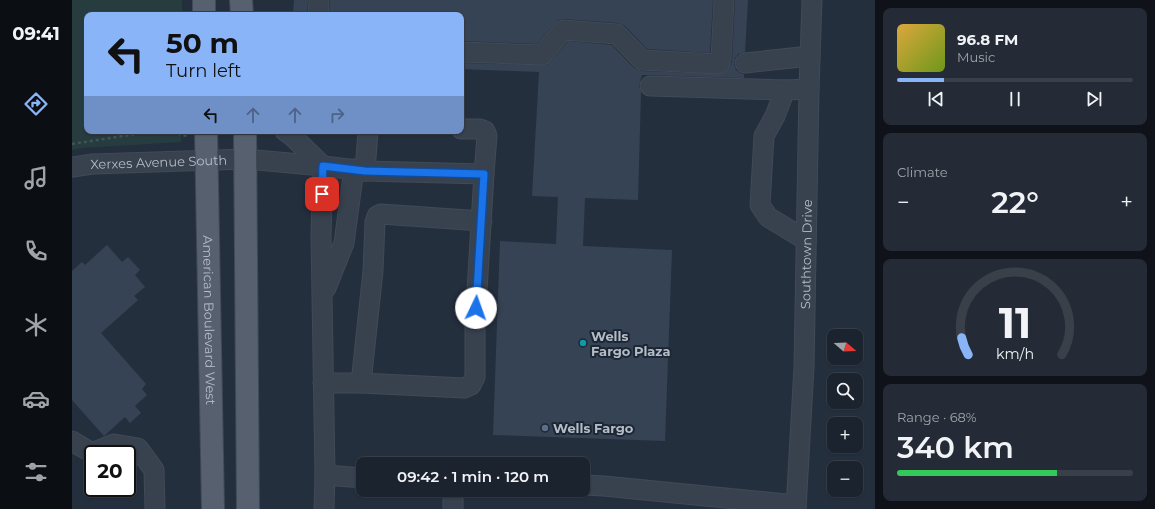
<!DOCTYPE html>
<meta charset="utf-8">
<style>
body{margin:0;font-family:Montserrat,sans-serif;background:#242b36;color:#f1f3f6;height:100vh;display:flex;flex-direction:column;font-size:15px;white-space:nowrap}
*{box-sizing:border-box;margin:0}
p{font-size:13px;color:#a0a4aa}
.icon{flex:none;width:22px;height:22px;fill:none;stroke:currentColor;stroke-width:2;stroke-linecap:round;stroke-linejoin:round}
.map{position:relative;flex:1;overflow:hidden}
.sheet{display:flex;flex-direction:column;gap:8px;padding:8px;background:#0f1319;width:280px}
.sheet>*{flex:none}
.guide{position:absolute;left:12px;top:12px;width:380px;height:122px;border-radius:8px;box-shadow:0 1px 3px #0004,0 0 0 1px #39404a;background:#8ab4f8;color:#111;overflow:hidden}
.needle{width:26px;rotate:109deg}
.fabs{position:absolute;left:755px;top:329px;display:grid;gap:8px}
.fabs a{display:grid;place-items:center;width:36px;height:36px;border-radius:8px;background:#1b232e;box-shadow:0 1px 3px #0004,0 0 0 1px #39404a;font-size:20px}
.speed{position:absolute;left:12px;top:445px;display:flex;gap:8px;font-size:20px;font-weight:700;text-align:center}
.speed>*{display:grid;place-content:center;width:52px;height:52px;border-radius:50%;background:#1b232e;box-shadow:0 1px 3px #0004,0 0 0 1px #39404a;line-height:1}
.speed .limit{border:2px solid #111;border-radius:6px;background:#fff;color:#111}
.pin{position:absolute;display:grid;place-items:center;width:34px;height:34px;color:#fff;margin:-17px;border-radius:8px;box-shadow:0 2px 6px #0006}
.me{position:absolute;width:44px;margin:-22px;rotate:3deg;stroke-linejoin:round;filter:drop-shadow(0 0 3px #0008)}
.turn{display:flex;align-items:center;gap:14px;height:84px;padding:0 16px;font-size:18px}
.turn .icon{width:52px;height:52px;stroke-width:2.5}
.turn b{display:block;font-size:28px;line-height:34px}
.lanes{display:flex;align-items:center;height:38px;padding:0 16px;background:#0003;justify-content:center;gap:20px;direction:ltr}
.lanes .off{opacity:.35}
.big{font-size:30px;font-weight:600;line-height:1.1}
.sheet .tile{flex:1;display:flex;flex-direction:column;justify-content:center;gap:6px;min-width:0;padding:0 14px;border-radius:8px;background:#242b36}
.sheet .dial{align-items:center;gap:0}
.dial svg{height:104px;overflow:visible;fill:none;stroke:#39404a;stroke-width:7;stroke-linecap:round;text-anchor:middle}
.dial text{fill:#f1f3f6;stroke:none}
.song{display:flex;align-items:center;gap:12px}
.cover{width:48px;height:48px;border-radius:6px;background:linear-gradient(135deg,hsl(40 70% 55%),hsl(80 70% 35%))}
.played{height:4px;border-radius:2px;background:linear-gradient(90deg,#8ab4f8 20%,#39404a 20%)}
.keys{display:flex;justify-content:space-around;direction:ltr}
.heat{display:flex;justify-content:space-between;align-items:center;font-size:22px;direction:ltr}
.charge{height:6px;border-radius:3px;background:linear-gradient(90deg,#34c759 68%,#39404a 0)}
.trip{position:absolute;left:284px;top:457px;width:234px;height:40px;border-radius:8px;background:#1b232e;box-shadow:0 1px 3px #0004,0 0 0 1px #39404a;font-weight:600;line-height:40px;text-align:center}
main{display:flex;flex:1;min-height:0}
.tab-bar{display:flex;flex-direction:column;width:72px;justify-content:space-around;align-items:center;background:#0b0e12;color:#a0a4aa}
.tab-bar .icon{width:28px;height:28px}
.tab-bar .selected{color:#8ab4f8}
.tab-bar b{font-size:18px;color:#f1f3f6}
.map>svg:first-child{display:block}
.green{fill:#263c3f}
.building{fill:#364354}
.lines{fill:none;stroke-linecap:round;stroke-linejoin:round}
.minor-casing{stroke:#414a57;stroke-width:21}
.major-casing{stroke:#414a57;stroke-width:24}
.path{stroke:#3f5557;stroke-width:2.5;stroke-dasharray:3 3;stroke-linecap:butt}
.minor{stroke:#38414e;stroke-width:19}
.major{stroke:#56606e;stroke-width:22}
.route-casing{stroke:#114b97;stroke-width:10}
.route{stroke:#1a73e8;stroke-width:7}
.culture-dot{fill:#0f9aa8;stroke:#1d2633;stroke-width:1.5}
.service-dot{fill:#5c6f8a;stroke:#1d2633;stroke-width:1.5}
.labels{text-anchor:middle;stroke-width:4;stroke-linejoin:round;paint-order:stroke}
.street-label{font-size:13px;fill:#b4bcc9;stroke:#1d2633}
.poi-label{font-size:13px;font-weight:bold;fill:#b4bcc9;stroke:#1d2633;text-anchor:start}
</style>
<main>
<nav class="tab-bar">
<b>09:41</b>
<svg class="icon selected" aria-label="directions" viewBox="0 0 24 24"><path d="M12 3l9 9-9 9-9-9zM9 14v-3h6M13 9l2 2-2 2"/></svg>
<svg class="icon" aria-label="music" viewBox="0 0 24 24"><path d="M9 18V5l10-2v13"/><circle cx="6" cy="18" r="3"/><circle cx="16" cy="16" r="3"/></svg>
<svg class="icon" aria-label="phone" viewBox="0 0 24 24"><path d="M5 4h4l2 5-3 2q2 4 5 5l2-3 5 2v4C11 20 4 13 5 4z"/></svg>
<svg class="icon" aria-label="climate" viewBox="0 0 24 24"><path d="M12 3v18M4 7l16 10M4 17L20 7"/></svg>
<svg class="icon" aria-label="car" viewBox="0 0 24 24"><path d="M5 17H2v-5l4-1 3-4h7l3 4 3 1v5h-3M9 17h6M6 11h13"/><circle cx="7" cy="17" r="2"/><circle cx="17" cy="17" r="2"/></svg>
<svg class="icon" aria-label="filters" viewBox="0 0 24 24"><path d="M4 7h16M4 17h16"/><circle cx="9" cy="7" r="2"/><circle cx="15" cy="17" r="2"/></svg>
</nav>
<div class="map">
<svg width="803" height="509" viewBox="0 0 803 509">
<rect width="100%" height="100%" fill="#242f3e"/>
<!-- green -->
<path class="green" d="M 0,0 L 110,0 L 110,15 L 15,15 L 15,131 L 109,131 L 109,142 L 10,148 L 0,150 Z"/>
<!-- building -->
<g class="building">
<path d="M 222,0 L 236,0 L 235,15 L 221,15 Z"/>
<path d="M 258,0 L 641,0 L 638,53 L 575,49 L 553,26 L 546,23 L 492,19 L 486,20 L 483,23 L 465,44 L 389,41 L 389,15 L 257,15 Z"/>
<path d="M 663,0 L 676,0 L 673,52 L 666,54 L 663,58 L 662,64 L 664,70 L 668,73 L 672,74 L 672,78 L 570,75 L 567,86 L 569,92 L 566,200 L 513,198 L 511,246 L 600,250 L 593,441 L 421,435 L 428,241 L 484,244 L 486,197 L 460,196 L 467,72 L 389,69 L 389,63 L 474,65 L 478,62 L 496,41 L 540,45 L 562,68 L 569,71 L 648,74 L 656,70 L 660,62 Z"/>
<path d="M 35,245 L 50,262 L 56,257 L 68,270 L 63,275 L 73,287 L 62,296 L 66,300 L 29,333 L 74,384 L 70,389 L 75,395 L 63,406 L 69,413 L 58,423 L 53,417 L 32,436 L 0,400 L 0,271 L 10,262 L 13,265 Z"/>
</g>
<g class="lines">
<defs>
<g id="minor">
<path d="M 246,15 L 247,0"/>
<path d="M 389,52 L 470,55 L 491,30 L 545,34 L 570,60 L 645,64 L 648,63 L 649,59 L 652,0"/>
<path d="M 673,63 L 738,56"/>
<path d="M 578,86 L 713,90"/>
<path d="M 213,131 L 220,136 L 251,166 L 293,171 L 412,174 L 415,136 L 413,131 L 408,129 L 389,129"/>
<path id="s1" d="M 0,167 L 21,164 L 174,159 L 251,166 L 249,236 L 253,475"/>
<path d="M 293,171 L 296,131"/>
<path d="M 734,240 L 696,217 L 688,205 L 692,136 L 703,116 L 713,90 L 737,89"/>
<path d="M 254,288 L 272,243 L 282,169"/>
<path d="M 251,383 L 289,383 L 301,271 L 303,222 L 305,216 L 309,214 L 410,221"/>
<path d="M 289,383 L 392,388 L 399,385 L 403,377 L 403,324 L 412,174"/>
<path d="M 0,441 L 20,453 L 42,444 L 66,448 L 82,470 L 83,509"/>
<path d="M 511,485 L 532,486 L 724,505"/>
<path d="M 252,509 L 253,475 L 291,478"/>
<path d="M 381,509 L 381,490"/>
<path id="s2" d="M 724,509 L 732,367 L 737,89 L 740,0"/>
</g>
<g id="major">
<path d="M 132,0 L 132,15"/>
<path d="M 169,0 L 170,15"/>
<path id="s3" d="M 134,131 L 141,509"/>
<path d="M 173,131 L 176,509"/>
</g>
</defs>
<!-- minor casing -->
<use href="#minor" class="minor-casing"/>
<!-- major casing -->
<use href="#major" class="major-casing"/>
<!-- path -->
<g class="path">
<path d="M 94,131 L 115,136"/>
<path d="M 0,144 L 83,131"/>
</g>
<!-- minor -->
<use href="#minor" class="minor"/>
<!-- major -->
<use href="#major" class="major"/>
</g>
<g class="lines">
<defs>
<path id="route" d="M 250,194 L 251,166 L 293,171 L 412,174 L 404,308"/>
</defs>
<!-- route casing -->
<use href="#route" class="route-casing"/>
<!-- route -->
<use href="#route" class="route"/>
</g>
<!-- markers -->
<circle class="culture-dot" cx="511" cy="343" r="4"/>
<circle class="service-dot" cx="473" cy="428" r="4"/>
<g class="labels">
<!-- street labels -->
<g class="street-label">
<text dy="5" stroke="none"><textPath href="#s1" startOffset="87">Xerxes Avenue South</textPath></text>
<text dy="5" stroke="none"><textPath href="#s2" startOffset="255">Southtown Drive</textPath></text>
<text dy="5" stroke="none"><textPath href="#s3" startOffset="189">American Boulevard West</textPath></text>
</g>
<!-- poi labels -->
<g class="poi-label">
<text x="519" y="341">Wells<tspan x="519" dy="15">Fargo Plaza</tspan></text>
<text x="481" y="433">Wells Fargo</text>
</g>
</g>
</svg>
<div class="fabs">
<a><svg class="needle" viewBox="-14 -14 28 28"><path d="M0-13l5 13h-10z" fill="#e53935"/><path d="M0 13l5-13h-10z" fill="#a0a4aa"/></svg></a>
<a><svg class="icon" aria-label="search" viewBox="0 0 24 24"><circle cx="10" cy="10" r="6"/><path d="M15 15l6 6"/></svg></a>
<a>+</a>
<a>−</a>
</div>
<div class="speed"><div class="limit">20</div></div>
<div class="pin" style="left:250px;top:194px;background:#d93025"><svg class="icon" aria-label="arrive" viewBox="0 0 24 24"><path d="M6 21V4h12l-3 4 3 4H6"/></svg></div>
<svg class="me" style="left:404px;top:308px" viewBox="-20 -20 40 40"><circle r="19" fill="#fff"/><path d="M0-13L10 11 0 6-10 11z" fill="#1a73e8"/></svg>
<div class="trip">09:42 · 1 min · 120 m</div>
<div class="guide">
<div class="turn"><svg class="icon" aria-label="left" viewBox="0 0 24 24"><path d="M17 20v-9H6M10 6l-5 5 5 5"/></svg><div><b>50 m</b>Turn left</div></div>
<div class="lanes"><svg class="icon" aria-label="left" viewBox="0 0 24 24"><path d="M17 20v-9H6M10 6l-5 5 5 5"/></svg><svg class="icon off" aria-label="ahead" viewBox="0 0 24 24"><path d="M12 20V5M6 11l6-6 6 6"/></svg><svg class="icon off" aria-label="ahead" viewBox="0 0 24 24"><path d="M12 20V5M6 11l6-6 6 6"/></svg><svg class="icon off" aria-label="right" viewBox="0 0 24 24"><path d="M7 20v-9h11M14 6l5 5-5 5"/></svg></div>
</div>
</div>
<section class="sheet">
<div class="tile">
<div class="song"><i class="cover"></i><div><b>96.8 FM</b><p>Music</p></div></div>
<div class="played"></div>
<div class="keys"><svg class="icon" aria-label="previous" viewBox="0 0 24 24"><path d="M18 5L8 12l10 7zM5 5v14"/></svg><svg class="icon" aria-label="pause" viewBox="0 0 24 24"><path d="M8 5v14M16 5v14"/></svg><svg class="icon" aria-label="next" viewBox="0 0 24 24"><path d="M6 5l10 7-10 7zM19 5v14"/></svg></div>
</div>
<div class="tile"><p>Climate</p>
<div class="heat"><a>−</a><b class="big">22°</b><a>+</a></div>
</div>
<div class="tile dial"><svg viewBox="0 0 100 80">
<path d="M14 69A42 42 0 1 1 86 69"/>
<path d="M14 69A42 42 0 0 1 9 56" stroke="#8ab4f8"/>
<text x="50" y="56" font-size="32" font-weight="700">11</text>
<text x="50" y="72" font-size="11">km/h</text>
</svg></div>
<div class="tile"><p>Range · 68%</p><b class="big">340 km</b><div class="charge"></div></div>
</section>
</main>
